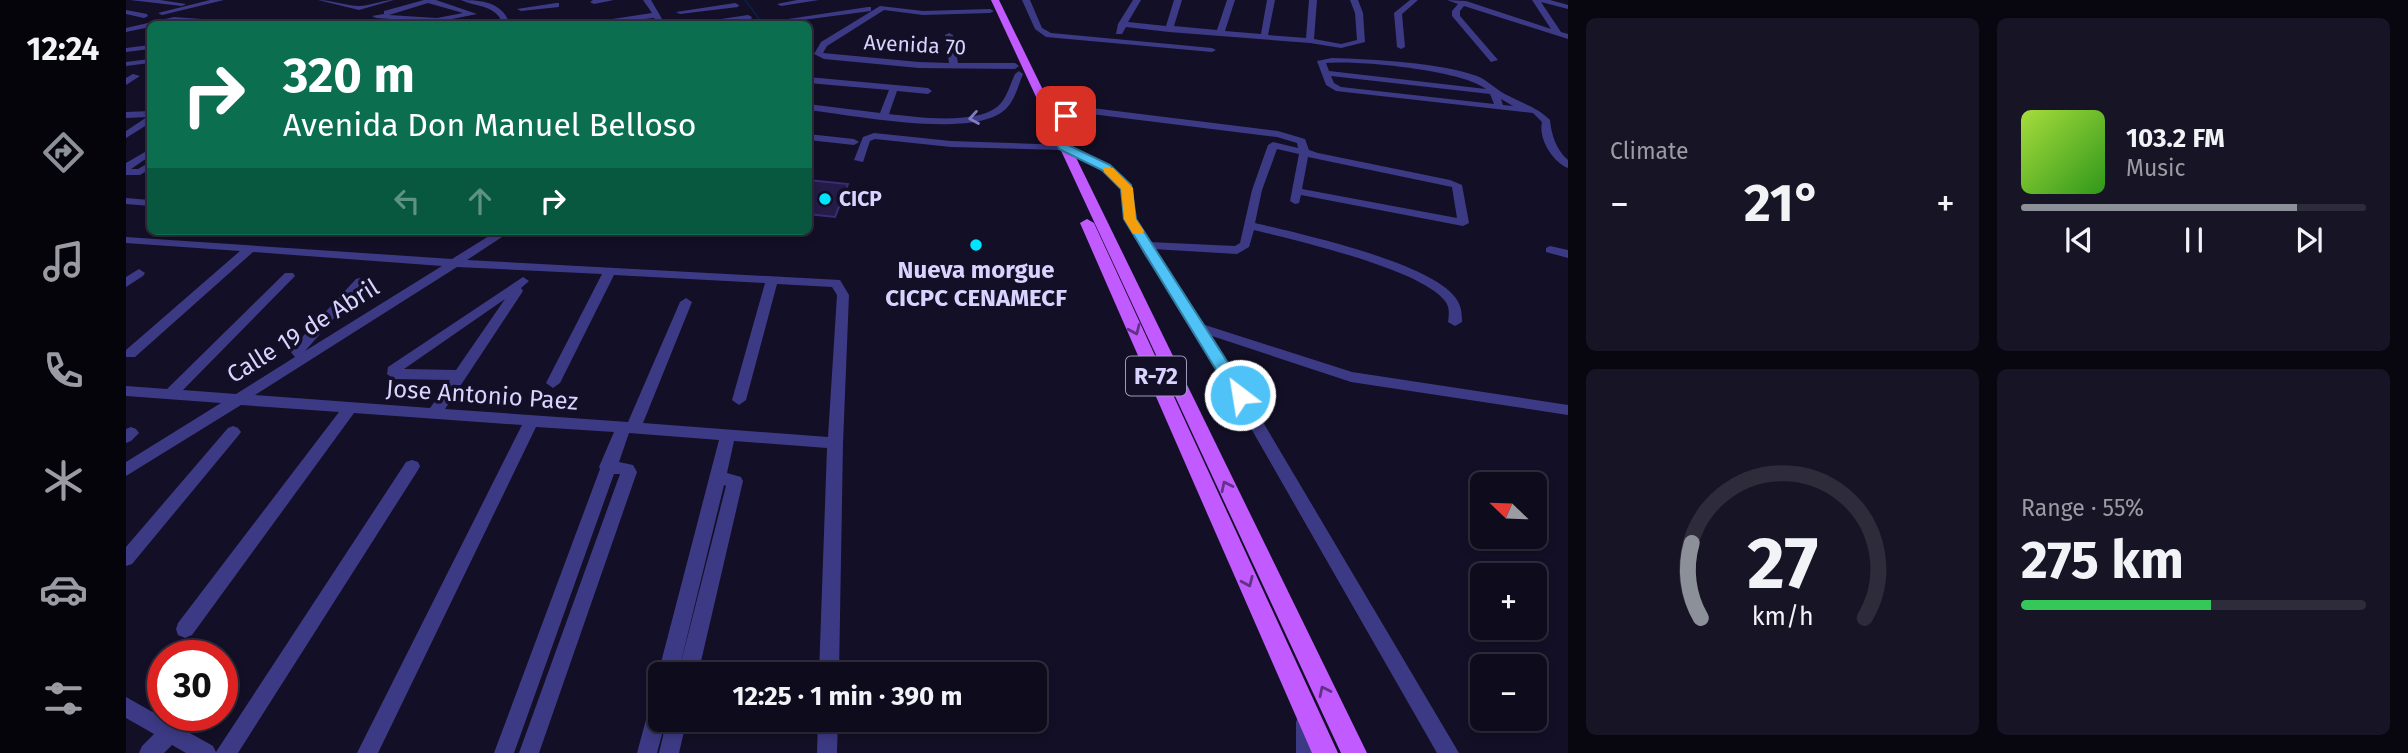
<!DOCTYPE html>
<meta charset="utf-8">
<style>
body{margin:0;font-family:"Fira Sans",sans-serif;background:#171425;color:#f1f3f6;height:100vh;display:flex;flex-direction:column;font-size:26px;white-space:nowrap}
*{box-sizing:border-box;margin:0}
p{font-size:23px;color:#9b9ba3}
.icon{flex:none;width:38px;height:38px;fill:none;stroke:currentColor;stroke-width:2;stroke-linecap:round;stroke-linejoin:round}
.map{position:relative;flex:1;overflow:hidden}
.details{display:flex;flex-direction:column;gap:18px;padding:18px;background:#08060f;width:840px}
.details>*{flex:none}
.top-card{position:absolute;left:21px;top:21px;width:665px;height:214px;border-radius:10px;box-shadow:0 4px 10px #0003,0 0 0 2px #2e2b3b;background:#0b6e4f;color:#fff;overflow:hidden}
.needle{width:46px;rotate:293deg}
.buttons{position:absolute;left:1344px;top:472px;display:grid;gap:14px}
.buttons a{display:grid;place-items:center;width:77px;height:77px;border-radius:10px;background:#0e0b1c;box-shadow:0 4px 10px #0003,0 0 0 2px #2e2b3b;font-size:35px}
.speed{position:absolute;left:21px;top:640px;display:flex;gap:14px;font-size:35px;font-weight:700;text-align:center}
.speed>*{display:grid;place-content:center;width:91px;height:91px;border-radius:50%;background:#0e0b1c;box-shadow:0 4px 10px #0003,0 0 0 2px #2e2b3b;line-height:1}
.speed .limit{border:10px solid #d22;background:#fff;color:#111}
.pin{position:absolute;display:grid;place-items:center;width:60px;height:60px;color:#fff;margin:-30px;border-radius:14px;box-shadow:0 4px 10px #0006}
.me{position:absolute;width:77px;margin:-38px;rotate:329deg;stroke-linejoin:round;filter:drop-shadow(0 0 5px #0008)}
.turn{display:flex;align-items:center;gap:24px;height:147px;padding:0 21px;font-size:32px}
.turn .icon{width:91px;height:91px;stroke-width:2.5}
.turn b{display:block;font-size:49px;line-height:60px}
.lanes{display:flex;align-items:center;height:66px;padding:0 21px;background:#0003;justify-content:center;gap:35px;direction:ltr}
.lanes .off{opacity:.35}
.big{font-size:52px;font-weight:700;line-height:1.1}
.details .tile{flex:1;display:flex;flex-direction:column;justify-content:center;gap:10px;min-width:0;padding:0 24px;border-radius:10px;background:#171425}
.details .dial{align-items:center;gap:0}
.dial svg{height:182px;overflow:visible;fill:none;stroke:#2e2b3b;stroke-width:7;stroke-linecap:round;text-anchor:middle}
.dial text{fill:#f1f3f6;stroke:none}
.song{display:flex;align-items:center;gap:21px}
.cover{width:84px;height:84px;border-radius:10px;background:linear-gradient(135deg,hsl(80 70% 55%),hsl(110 70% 35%))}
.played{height:7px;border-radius:4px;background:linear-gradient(90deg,#8c9099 80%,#2e2b3b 80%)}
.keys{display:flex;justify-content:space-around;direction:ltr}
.heat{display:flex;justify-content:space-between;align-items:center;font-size:38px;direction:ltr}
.charge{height:10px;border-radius:5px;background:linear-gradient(90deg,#34c759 55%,#2e2b3b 0)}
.details .tiles{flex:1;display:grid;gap:18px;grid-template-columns:repeat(2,1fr)}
.trip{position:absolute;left:522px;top:662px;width:399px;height:70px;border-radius:10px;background:#0e0b1c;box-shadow:0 4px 10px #0003,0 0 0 2px #2e2b3b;font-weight:700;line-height:70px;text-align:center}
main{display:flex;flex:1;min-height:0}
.tab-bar{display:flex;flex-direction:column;width:126px;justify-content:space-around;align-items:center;background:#06040b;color:#9b9ba3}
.tab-bar .icon{width:49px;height:49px}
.tab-bar .on{color:#8c9099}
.tab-bar b{font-size:32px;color:#f1f3f6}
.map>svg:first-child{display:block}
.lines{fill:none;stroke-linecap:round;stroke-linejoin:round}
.stream{stroke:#0a1f44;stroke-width:2}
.building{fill:#241b47;stroke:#3b2d73;stroke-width:2}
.minor{fill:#3d3a85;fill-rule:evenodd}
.major{fill:#c25bff;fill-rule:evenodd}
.oneway{stroke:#837fbc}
.oneway2{stroke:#623188}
.route{fill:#4fc3f7;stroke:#337fa1;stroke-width:2}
.slow{fill:#f59e0b}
.poi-dot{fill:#00e5ff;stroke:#130f26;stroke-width:2.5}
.labels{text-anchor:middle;stroke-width:7;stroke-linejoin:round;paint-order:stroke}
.far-street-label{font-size:21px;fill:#d9d4ff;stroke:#130f26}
.far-poi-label{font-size:21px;font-weight:bold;fill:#d9d4ff;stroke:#130f26;text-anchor:start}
.shield{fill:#130f26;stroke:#9e99be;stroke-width:2}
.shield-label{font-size:23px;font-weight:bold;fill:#d9d4ff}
.poi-label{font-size:24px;font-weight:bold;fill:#d9d4ff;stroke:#130f26}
.street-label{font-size:24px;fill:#d9d4ff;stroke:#130f26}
</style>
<main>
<nav class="tab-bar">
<b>12:24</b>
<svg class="icon on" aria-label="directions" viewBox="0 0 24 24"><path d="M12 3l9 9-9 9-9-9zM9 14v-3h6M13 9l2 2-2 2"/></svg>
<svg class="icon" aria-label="music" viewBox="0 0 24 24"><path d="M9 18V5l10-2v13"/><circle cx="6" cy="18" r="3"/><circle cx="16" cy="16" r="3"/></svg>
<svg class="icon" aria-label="phone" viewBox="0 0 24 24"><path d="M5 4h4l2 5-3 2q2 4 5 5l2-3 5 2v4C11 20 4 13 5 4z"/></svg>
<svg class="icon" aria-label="climate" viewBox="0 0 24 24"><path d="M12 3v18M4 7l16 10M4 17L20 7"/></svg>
<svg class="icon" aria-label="car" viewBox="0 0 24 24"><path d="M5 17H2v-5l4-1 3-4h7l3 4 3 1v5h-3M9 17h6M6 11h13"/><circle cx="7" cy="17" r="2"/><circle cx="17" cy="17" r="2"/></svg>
<svg class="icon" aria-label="filters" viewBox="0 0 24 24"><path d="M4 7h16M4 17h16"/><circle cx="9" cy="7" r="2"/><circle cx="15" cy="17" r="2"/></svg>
</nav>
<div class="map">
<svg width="1442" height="753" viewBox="0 0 1442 753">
<rect width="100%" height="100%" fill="#130f26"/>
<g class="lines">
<!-- stream -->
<path class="stream" d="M 619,0 L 637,24"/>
</g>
<!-- building -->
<path class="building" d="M 682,180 L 722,184 L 709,217 L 682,214 Z"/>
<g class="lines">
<!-- minor -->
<g class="minor">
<path d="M 4,0 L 34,0 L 60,4 L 56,6 Z"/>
<path d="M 84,0 L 98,0 L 36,15 L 32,13 Z"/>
<path d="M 192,0 C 206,0 220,6 233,6 C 245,6 255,0 268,0 L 233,10 Z"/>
<path d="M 298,0 L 310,0 L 351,14 L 311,22 L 250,18 L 246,16 L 258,14 L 258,11 ZM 302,3 L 337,13 L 311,18 L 263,15 Z"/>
<path d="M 335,0 C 356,0 376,2 384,24 L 377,24 C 369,4 352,8 335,0 Z"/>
<path d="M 467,0 L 488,0 L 468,4 L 464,2 Z"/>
<path d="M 517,0 L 525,0 L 539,24 L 533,24 L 528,18 L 472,24 L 453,24 L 526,13 Z"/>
<path d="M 671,0 L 693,0 L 655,6 L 651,4 Z"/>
<path d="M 896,0 L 904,0 L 916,28 L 925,33 L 1086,48 L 1090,50 L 1086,52 L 920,37 L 909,29 Z"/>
<path d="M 1007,0 L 1015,0 L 1002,22 L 1040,26 L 1048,0 L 1056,0 L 1048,26 L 1091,30 L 1101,0 L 1109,0 L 1099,31 L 1135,34 L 1141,0 L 1149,0 L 1142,35 L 1180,38 L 1183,0 L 1191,0 L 1188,39 L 1215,44 L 1231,40 L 1229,13 L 1224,0 L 1232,0 L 1237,13 L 1239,42 L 1215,48 L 1184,43 L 1043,32 L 1000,27 L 996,34 L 990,34 L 992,24 Z"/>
<path d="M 1284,0 L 1292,0 L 1276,14 L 1279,47 L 1275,49 L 1271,47 L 1268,13 Z"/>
<path d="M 1321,0 L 1340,1 L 1425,29 L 1406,0 L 1424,0 L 1442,5 L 1442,9 L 1415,2 L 1435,32 L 1442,34 L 1442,39 L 1338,6 L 1334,11 L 1334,16 L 1372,60 L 1365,62 L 1326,16 L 1326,11 L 1332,4 Z"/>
<path d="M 430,3 L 433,3 L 433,7 L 395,11 L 391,9 Z"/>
<path d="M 609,3 L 613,5 L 612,7 L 554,14 L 550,12 Z"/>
<path d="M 754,6 L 797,11 L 864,9 L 868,11 L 864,13 L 797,15 L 758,10 L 701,46 L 697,53 L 793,62 L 823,63 L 819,35 L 823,33 L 827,35 L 832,63 L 889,63 L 893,66 L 889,69 L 793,68 L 698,59 L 688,54 L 695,42 Z"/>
<path d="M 742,7 L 745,7 L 745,11 L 646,24 L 642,22 Z"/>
<path d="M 0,10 L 21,14 L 22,16 L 18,18 L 0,14 Z"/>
<path d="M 622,15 L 626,17 L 625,19 L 579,24 L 561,24 Z"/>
<path d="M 48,17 L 118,22 L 122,24 L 48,21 L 24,24 L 24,27 L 0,32 L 0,28 Z"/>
<path d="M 24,45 L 24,49 L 0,52 L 0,48 Z"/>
<path d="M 1206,58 C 1246,59 1315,63 1351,76 C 1363,81 1371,91 1383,96 C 1398,104 1412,108 1424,120 C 1425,133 1430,150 1442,160 L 1442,168 C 1427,162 1412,139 1416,122 L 1407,113 L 1210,91 L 1200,85 L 1191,61 ZM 1200,63 C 1231,60 1336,70 1360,89 L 1203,71 ZM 1205,76 L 1364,94 L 1368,104 L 1215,87 L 1208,83 ZM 1375,99 L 1387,106 L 1377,105 Z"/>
<path d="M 24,59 L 24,63 L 0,66 L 0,62 Z"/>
<path d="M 893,71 L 897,74 C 892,86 888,104 876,112 C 841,138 726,115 682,110 L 682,104 L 754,113 L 763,90 L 682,83 L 682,77 L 802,88 L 806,91 L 802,94 L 771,91 L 763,114 C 790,117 848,125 871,107 C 880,100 884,85 889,74 Z"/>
<path d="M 7,74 L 14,76 L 0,85 L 0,78 Z"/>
<path d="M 914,95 L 958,107 L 1152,131 L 1179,139 L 1183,150 L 1192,153 L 1324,180 L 1336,185 L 1343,223 L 1337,226 L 1175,195 L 1173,203 L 1169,204 L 1164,201 L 1173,154 L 1151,149 L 1136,190 L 1129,223 C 1175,234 1302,262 1329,297 C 1335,305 1336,312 1336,322 L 1329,326 L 1322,322 C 1323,315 1324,307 1319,301 C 1295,269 1169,240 1128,230 L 1123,247 L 1111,254 L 1027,249 L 1079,325 L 1226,372 L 1442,405 L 1442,415 L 1225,382 L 1086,336 L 1333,753 L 1311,753 L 1068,329 L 1019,256 L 998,219 L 996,188 L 989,180 L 961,161 L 935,150 L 825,147 L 749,139 L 744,141 L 737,162 L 728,160 L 737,137 L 748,133 L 825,141 L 940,145 L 969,157 L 997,176 L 1006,188 L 1010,219 L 1023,242 L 1109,246 L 1114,243 L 1126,190 L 1142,145 L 1147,142 L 1172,148 L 1171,143 L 1151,137 L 957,113 L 911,100 L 910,98 ZM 1182,157 L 1326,187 L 1331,218 L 1176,189 Z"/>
<path d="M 24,111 L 24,123 L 0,138 L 0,131 L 21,117 L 0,118 L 0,112 Z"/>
<path d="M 682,134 L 728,139 L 733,142 L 728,145 L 682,140 Z"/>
<path d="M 24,149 L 24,156 L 5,169 L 12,169 L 24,162 L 24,169 L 14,175 L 0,175 L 0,163 Z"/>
<path d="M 0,198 L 24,200 L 24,206 L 0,204 Z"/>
<path d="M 371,231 L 385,231 L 341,260 L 714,280 L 723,295 L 717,443 L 713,674 L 693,674 L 701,448 L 608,441 L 601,473 L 615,477 L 617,481 L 572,674 L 552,674 L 600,486 L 598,485 L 552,674 L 534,674 L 534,677 L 532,674 L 593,440 L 503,433 L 493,462 L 507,465 L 511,472 L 413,753 L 393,753 L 494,474 L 488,474 L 388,753 L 368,753 L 474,469 L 473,467 L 488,432 L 410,427 L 252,753 L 231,753 L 396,425 L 228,413 L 66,635 L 59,638 L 52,635 L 50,629 L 52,623 L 213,412 L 115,405 L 0,476 L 0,462 L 95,403 L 0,396 L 0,386 L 41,389 L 159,273 L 167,273 L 169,276 L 57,390 L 110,394 L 169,357 L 164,351 L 166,348 L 230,279 L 234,278 L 240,282 L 179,351 L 316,266 L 127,252 L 9,357 L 0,357 L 0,350 L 114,251 L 0,243 L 0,237 L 326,259 ZM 331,267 L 476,274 L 420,383 L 427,388 L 434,383 L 488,275 L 639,283 L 606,400 L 613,405 L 620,400 L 651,284 L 706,287 L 711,295 L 702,437 L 517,423 L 566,302 L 560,298 L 554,302 L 502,422 L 319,409 L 397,291 L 395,288 L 403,281 L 397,277 L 262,367 L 261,374 L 268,379 L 324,380 L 304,408 L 129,395 ZM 379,299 L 330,370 L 278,369 Z"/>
<path d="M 1424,246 L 1442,250 L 1442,258 L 1420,252 L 1420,248 Z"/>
<path d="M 13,269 L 19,273 L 17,276 L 0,287 L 0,277 Z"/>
<path d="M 107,426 L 112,428 L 115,432 L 112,436 L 6,564 L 0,566 L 0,547 L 102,428 Z"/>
<path d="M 5,427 L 10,429 L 13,433 L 5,441 L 0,443 L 0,429 Z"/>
<path d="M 286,460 L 292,462 L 294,466 L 292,470 L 112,753 L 60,753 L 46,745 L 38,753 L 13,753 L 16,746 L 28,734 L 0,718 L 0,697 L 87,746 L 90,752 L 280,462 Z"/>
<path d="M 534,695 L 534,719 L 540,719 L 531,753 L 511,753 L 524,705 L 527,698 Z"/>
<path d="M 1180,712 L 1187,715 L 1190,722 L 1190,753 L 1170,753 L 1170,722 L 1173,715 Z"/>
<path d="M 541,719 L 561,719 L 553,753 L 533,753 Z"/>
<path d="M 692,719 L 712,719 L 711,753 L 691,753 Z"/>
</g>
<!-- major -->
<g class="major">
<path d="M 865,0 L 873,0 L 1241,753 L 1215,753 Z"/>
<path d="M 961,219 L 968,223 L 1212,753 L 1186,753 L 954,223 Z"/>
</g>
</g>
<!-- one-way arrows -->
<defs><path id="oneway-chevron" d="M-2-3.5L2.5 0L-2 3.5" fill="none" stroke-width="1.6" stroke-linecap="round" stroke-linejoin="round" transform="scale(1.75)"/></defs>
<use class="oneway" href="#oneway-chevron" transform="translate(848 118) rotate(170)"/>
<g class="oneway2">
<use href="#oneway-chevron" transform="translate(1009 330) rotate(66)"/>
<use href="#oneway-chevron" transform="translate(1100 486) rotate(-116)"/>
<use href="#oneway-chevron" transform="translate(1122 582) rotate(66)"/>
<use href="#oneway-chevron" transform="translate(1198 691) rotate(-116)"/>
</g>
<!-- route -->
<path class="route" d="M 940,113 L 943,114 L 943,118 L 932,122 L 942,145 L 984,165 L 1005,185 L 1010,219 L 1120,391 L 1120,399 L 1108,399 L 998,219 L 995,189 L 976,170 L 933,149 L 921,120 Z"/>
<!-- slow -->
<path class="slow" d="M 978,168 L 987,168 L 1007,188 L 1010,219 L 1018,231 L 1016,234 L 1007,234 L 998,219 L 995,189 L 978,172 Z"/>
<!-- markers -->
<g class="poi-dot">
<circle cx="699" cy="199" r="7"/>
<circle cx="850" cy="245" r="7"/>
</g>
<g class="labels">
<!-- far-street labels -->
<g class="far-street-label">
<text transform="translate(789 45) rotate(3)" y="7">Avenida 70</text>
</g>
<!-- far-poi labels -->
<g class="far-poi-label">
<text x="713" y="206">CICP</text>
</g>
<!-- shield labels -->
<rect class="shield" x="1000" y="356.5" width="60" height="39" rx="5"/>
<g class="shield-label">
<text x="1030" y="384">R-72</text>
</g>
<!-- poi labels -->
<g class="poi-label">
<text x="850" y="278">Nueva morgue<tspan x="850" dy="28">CICPC CENAMECF</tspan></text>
</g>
<!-- street labels -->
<g class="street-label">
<text transform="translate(177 331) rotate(-32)" y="8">Calle 19 de Abril</text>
<text transform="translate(356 395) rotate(4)" y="8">Jose Antonio Paez</text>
</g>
</g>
</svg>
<div class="buttons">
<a><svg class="needle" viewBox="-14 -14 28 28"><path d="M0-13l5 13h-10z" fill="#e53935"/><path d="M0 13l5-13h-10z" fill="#9b9ba3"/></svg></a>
<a>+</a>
<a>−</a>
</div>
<div class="speed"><div class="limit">30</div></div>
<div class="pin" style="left:940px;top:116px;background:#d93025"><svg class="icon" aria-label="arrive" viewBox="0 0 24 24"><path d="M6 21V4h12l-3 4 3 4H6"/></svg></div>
<svg class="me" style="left:1114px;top:395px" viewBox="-20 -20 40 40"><circle r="17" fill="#4fc3f7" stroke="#fff" stroke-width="3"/><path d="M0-11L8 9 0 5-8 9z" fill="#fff"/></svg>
<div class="trip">12:25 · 1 min · 390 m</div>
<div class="top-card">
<div class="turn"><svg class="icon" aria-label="right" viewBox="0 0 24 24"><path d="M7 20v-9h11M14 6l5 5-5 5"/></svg><div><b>320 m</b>Avenida Don Manuel Belloso</div></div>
<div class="lanes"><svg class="icon off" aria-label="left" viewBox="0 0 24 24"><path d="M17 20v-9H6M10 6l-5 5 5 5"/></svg><svg class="icon off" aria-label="ahead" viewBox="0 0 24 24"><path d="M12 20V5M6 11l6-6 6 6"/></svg><svg class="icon" aria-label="right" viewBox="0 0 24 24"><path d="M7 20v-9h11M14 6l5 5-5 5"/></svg></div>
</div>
</div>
<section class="details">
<div class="tiles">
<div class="tile"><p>Climate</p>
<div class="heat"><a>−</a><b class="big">21°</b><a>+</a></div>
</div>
<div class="tile">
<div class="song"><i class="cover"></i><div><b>103.2 FM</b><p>Music</p></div></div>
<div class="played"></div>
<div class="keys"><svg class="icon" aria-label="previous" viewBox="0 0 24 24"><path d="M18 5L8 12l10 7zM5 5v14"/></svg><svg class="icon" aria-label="pause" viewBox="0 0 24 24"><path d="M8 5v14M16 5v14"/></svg><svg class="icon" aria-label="next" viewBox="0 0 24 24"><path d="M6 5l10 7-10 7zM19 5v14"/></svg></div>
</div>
<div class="tile dial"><svg viewBox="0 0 100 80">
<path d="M14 69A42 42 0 1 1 86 69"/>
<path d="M14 69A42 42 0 0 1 10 36" stroke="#8c9099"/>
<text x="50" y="56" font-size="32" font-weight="700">27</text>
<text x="50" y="72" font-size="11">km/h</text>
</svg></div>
<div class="tile"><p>Range · 55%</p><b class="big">275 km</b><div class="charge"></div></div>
</div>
</section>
</main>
